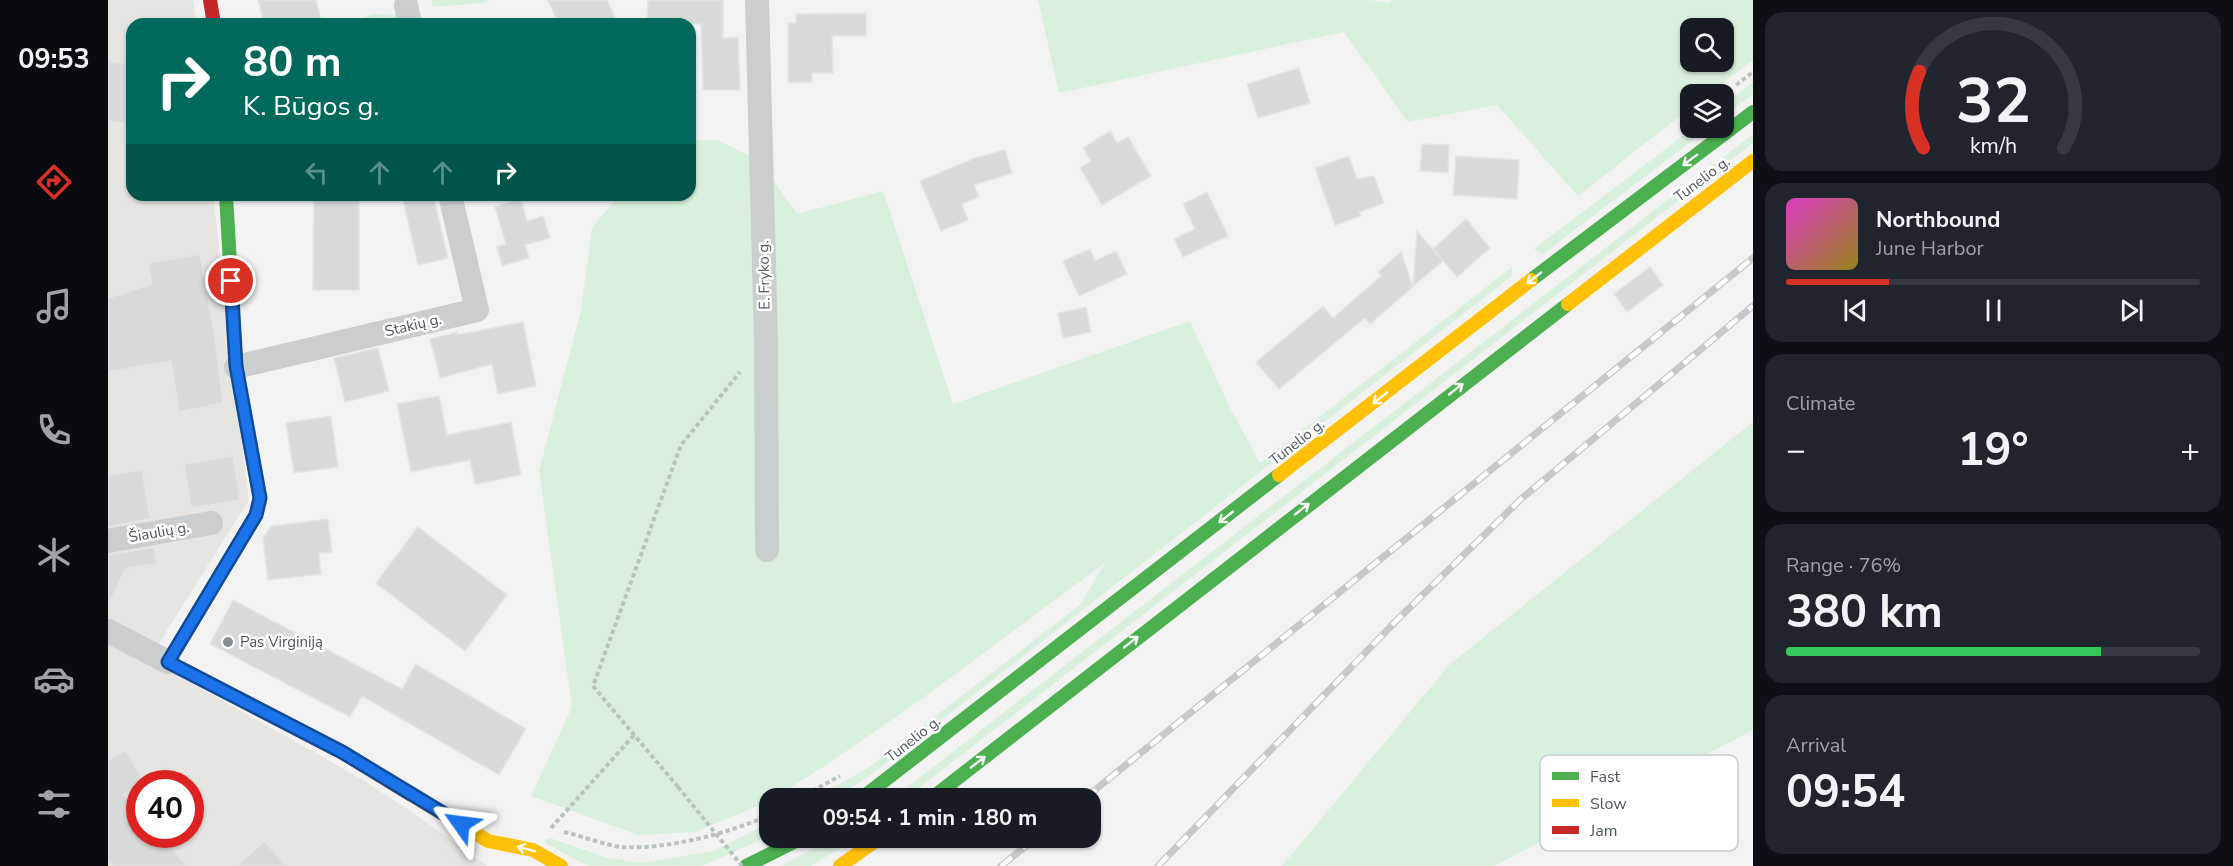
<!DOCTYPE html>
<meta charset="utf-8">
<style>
body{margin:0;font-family:"Nunito Sans",sans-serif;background:#20242c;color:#f1f3f6;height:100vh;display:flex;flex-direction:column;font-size:22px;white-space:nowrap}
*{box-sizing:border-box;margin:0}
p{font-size:20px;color:#9ea1a6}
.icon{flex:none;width:33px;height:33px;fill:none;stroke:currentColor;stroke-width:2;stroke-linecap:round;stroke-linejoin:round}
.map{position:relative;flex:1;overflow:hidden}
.panel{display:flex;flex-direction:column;gap:12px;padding:12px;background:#0d0f14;width:480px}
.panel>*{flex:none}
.banner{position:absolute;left:18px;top:18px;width:570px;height:183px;border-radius:18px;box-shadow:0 2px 4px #0004;background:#00695c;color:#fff;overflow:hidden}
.buttons{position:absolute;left:1572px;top:18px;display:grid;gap:12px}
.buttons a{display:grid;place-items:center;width:54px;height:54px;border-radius:12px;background:#171b24;box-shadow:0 2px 4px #0004;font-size:30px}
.speed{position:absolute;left:18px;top:770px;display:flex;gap:12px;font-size:30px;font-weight:700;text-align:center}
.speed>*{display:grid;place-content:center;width:78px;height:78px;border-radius:50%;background:#171b24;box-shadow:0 2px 4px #0004;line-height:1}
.speed .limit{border:9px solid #d22;background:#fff;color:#111}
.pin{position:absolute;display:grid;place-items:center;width:51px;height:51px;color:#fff;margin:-26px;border:3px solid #fff;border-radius:50%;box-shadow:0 2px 6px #0007}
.me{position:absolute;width:66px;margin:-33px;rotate:301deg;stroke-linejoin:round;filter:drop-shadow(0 0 4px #0008)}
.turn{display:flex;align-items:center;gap:21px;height:126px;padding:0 18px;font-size:27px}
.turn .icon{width:78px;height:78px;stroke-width:2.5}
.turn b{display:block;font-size:42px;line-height:51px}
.lanes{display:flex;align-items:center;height:57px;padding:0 18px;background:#0003;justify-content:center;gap:30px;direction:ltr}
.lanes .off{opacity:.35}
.big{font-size:45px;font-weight:700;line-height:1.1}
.panel .widget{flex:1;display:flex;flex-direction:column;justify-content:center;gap:9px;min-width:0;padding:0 21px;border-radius:18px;background:#20242c}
.panel .dial{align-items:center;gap:0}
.dial svg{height:156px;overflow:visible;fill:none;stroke:#363941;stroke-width:7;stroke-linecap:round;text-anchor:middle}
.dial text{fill:#f1f3f6;stroke:none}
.song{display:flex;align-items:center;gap:18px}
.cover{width:72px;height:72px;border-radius:9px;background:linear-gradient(135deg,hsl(310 70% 55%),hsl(50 70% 35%))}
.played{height:6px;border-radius:3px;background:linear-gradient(90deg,#d93025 25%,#363941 25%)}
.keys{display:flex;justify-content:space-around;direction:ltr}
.heat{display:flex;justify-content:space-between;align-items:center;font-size:33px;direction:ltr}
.charge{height:9px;border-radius:4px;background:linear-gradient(90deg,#34c759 76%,#363941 0)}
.trip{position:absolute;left:651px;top:788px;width:342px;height:60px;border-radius:18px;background:#171b24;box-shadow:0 2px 4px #0004;font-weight:700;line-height:60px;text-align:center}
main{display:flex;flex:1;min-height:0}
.tab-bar{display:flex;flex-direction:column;width:108px;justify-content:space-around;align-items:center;background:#090b0e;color:#9ea1a6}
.tab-bar .icon{width:42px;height:42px}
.tab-bar .active{color:#d93025}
.tab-bar b{font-size:27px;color:#f1f3f6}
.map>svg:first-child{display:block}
.commercial{fill:#e7e5e1;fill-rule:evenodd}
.green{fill:#daf0de;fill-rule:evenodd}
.building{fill:#d9dbdb;stroke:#e4e5e6;stroke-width:1.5}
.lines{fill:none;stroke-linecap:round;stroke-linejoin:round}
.path{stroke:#bbc5c0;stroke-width:4;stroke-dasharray:4.5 3;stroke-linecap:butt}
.street{stroke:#cbcece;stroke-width:24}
.fast{stroke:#4caf50;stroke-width:14}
.slow{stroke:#ffc107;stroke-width:14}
.jam{stroke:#c62828;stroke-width:14}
.rail-casing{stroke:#c7c8c9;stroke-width:7}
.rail{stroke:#fff;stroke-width:4.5;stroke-dasharray:14;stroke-linecap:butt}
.path-bridge{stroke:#bbc5c0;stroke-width:4;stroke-dasharray:4.5 3;stroke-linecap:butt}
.oneway{stroke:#f6fbf6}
.route-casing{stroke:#114b97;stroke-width:15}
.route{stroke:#1a73e8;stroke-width:10}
.poi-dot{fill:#868f92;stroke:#fff;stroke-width:2}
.labels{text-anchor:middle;stroke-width:5;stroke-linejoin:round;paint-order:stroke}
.street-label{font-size:15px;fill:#4b595e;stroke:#fff}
.poi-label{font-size:15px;fill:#4b595e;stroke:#fff;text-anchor:start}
.key{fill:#fff;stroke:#c9cdcf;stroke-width:1.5}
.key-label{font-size:16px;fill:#4b595e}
</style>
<main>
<nav class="tab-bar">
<b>09:53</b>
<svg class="icon active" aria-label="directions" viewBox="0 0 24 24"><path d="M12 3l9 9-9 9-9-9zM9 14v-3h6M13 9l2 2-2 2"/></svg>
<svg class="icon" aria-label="music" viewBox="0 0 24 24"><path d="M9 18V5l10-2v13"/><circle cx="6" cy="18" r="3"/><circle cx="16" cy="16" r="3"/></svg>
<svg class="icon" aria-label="phone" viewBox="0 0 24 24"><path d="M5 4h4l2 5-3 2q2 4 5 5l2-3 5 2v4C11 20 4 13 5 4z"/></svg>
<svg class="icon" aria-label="climate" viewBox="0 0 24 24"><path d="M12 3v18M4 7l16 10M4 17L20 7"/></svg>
<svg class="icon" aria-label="car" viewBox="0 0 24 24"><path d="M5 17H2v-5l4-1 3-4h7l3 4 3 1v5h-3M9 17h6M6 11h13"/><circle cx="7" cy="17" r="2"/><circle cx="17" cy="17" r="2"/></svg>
<svg class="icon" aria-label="filters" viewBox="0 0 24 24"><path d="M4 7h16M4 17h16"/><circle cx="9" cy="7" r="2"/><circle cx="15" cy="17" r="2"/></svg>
</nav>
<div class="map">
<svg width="1645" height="866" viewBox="0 0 1645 866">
<rect width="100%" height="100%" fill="#f3f3f3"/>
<!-- commercial -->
<path class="commercial" d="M 0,0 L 85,0 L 89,24 L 24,24 L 24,195 L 105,195 L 141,500 L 41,659 L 250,777 L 307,814 L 379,866 L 0,866 ZM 32,783 L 82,783 L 82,834 L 32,834 Z"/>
<!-- green -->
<g class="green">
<path d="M 323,0 L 381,0 L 375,3 L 325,7 Z"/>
<path d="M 930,0 L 1262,0 L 1280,3 L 1285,0 L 1645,0 L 1645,60 L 1600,94 L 1582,94 L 1582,108 L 1470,196 L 1389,105 L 1300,122 L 1236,32 L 951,93 ZM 1616,28 L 1616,62 L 1582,62 L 1582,28 Z"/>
<path d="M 264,14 L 294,15 L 296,24 L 245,24 Z"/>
<path d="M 1645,82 L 1645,94 L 1616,116 L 1616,105 Z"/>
<path d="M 1585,128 L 1601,128 L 1435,254 L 1426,249 Z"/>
<path d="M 1645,134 L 1645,143 L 798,798 L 785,798 Z"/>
<path d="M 582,140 L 609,140 L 651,160 L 689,214 L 775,191 L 845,404 L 1082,321 L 1121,406 L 1152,463 L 1404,267 L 1404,276 L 760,777 L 727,798 L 707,798 L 760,768 L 972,605 L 997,563 L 808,703 L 717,766 L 657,803 L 587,832 L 530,835 L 423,796 L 464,707 L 431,471 L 473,310 L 484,228 L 511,195 L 582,195 Z"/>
<path d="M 1645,422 L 1645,730 L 1386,866 L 1174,866 L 1341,665 Z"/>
<path d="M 661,823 L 661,836 L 594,866 L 480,866 L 437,843 L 438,839 L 442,838 L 497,857 L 533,863 L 605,851 Z"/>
<path d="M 725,837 L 750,837 L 703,866 L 674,866 Z"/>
</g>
<!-- building -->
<g class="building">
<path d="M 150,0 L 208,0 L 214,24 L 156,24 Z"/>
<path d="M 440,0 L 499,0 L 510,24 L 451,24 Z"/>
<path d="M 540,0 L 615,0 L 615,38 L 630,37 L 632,90 L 595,90 L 593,24 L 539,24 Z"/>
<path d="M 758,13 L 758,36 L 724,36 L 725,73 L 704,73 L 704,82 L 680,83 L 680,23 L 688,23 L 688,14 Z"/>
<path d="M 0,62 L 24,64 L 24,124 L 0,121 Z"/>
<path d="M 1191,68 L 1202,103 L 1150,118 L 1139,84 Z"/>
<path d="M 1002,131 L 1009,143 L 1020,137 L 1043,176 L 994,205 L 972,168 L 983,161 L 975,148 Z"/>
<path d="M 1314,144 L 1341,145 L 1340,173 L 1312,171 Z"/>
<path d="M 897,150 L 904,173 L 866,185 L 871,197 L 854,204 L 860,220 L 833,231 L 812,181 L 867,158 Z"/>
<path d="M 1241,156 L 1249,179 L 1266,176 L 1276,203 L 1251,212 L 1253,216 L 1227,225 L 1207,168 Z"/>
<path d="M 1348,156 L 1411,160 L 1409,199 L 1345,195 Z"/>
<path d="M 1099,192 L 1120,236 L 1075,257 L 1066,239 L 1087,229 L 1075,204 Z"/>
<path d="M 206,195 L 251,195 L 251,290 L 205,290 Z"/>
<path d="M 294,195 L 325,195 L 340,258 L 310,265 Z"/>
<path d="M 413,199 L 419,221 L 435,216 L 442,238 L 417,245 L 421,258 L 394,266 L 389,247 L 398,244 L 387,207 Z"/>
<path d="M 1358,219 L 1382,248 L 1349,277 L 1325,249 Z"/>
<path d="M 1309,231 L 1335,261 L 1305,286 Z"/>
<path d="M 982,249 L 987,261 L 1008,251 L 1019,274 L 971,296 L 955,261 Z"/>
<path d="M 1293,252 L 1305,287 L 1262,324 L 1257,318 L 1171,389 L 1148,362 L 1215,306 L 1225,318 L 1273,276 L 1270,272 Z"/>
<path d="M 92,254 L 107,337 L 115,403 L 71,412 L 63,361 L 0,372 L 0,298 L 44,284 L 40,263 Z"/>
<path d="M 1542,267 L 1555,285 L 1519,312 L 1506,294 Z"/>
<path d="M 978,307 L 983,332 L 955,338 L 950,313 Z"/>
<path d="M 415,322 L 428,386 L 390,394 L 384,364 L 332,378 L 322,339 L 349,332 L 349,335 Z"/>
<path d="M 270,348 L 281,391 L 237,402 L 226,358 Z"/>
<path d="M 331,396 L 339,435 L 403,422 L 413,475 L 367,484 L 362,460 L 303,472 L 289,404 Z"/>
<path d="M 223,416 L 230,467 L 186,473 L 178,423 Z"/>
<path d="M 125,456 L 132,500 L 83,508 L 76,464 Z"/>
<path d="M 34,470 L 42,519 L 0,527 L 0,475 Z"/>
<path d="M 220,519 L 224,552 L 211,553 L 213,574 L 160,580 L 155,539 L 163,526 Z"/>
<path d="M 310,527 L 399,595 L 357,651 L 268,583 Z"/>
<path d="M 46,547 L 49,564 L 18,568 L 0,606 L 0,555 Z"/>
<path d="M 125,600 L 294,689 L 308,664 L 418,729 L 391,775 L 254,696 L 242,717 L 102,644 Z"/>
<path d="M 17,750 L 36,781 L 16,794 L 32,820 L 32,834 L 52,834 L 79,866 L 5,866 L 0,860 L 0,760 Z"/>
<path d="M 156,841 L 179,866 L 129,866 Z"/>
</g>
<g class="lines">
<!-- path -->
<g class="path">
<path d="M 1628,85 L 1645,72"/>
<path d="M 570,787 L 485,686 L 573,445 L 632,372"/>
<path d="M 691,798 L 732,776"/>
<path d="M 443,828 L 526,735"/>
<path d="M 456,832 C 475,836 495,845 514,847 C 556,850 625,833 662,814"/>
</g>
<!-- street -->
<g class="street">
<path d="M 649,0 L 658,341 L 659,550"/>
<path d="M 298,5 L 302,24"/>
<path d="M 128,367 L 369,310 L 342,195"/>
<path d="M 0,541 L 103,523"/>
<path d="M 0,631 L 60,662"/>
</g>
<!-- fast -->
<g class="fast">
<path d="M 118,195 L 128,367 L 152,498 L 148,515 L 60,662 L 145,706"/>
<path d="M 1423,280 L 1645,112"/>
<path d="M 754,798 L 1171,475"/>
<path d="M 824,798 L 1460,304"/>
<path d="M 638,866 L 696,837"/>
</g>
<!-- slow -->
<g class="slow">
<path d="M 1460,304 L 1645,161"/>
<path d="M 1171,475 L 1423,280"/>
<path d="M 302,794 L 380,841 L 425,850 L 453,866"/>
<path d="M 732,866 L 773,837"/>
</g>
<!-- jam -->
<g class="jam">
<path d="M 102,0 L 106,24"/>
<path d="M 145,706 L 234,752 L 302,794"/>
</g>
<defs>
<g id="rail">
<path d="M 977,798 L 1645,258"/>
<path d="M 893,866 L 929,837"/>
<path d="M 1050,866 L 1290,619 L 1413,499 L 1645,306"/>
</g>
</defs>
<!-- rail casing -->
<use href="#rail" class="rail-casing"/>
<!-- rail -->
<use href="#rail" class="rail"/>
<!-- path-bridge -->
<path class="path-bridge" d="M 570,787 L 634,866"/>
</g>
<!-- one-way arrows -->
<defs><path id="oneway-shaft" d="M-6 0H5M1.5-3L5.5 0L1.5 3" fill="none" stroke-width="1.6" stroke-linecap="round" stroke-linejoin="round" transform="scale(1.5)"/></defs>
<g class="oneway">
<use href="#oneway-shaft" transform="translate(1582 160) rotate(143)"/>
<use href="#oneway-shaft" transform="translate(1426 278) rotate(142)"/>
<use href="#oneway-shaft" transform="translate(1348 389) rotate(-38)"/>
<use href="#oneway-shaft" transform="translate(1272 398) rotate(142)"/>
<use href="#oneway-shaft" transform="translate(1194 509) rotate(-38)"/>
<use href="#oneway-shaft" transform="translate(1118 517) rotate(142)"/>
<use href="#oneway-shaft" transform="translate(1023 642) rotate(-38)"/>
<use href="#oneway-shaft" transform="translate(870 762) rotate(-38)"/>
<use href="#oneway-shaft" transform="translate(418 849) rotate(-166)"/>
</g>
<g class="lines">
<defs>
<path id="route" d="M 123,281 L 128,366 L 152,498 L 148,515 L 60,662 L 234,752 L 353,824"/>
</defs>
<!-- route casing -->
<use href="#route" class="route-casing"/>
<!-- route -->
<use href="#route" class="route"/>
</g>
<!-- markers -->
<circle class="poi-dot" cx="120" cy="642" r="6"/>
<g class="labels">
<!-- street labels -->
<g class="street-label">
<text transform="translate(1594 179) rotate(-37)" y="5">Tunelio g.</text>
<text transform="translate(656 275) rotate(-91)" y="5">E. Fryko g.</text>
<text transform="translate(305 325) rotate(-13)" y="5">Stakių g.</text>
<text transform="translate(1189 442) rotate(-38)" y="5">Tunelio g.</text>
<text transform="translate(51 532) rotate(-10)" y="5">Šiaulių g.</text>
<text transform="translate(805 739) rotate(-38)" y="5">Tunelio g.</text>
</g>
<!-- poi labels -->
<g class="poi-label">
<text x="132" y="647">Pas Virginiją</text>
</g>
</g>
<!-- legend -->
<rect x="1432" y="755" width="198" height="96" rx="9" class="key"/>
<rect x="1444" y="772" width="27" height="8" fill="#4caf50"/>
<rect x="1444" y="799" width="27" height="8" fill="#ffc107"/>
<rect x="1444" y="826" width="27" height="8" fill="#c62828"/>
<g class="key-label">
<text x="1482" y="782">Fast</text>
<text x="1482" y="809">Slow</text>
<text x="1482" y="836">Jam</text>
</g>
</svg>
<div class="buttons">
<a><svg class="icon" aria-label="search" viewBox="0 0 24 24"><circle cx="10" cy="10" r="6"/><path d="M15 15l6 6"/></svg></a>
<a><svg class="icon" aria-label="layers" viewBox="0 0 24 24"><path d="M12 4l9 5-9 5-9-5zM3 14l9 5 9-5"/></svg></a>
</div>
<div class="speed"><div class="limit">40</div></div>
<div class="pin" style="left:123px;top:281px;background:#d93025"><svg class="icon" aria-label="arrive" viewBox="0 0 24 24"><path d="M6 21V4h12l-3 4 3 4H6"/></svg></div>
<svg class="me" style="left:353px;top:824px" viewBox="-20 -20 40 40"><path d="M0-17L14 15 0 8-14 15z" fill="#1a73e8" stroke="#fff" stroke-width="4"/></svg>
<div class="trip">09:54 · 1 min · 180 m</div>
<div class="banner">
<div class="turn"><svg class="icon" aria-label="right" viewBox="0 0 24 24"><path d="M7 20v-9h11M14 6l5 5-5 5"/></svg><div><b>80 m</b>K. Būgos g.</div></div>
<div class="lanes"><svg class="icon off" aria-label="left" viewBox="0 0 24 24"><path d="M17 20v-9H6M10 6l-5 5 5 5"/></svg><svg class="icon off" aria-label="ahead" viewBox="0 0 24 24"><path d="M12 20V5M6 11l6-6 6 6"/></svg><svg class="icon off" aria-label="ahead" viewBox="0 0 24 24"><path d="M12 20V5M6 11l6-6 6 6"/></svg><svg class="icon" aria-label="right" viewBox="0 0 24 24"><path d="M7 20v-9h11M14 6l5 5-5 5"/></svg></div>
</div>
</div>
<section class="panel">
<div class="widget dial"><svg viewBox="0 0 100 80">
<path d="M14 69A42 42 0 1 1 86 69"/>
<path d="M14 69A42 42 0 0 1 12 30" stroke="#d93025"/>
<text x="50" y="56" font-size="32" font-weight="700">32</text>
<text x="50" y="72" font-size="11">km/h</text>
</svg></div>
<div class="widget">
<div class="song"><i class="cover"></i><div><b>Northbound</b><p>June Harbor</p></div></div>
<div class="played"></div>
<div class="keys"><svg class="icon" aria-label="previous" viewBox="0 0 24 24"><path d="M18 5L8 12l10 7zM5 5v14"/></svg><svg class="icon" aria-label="pause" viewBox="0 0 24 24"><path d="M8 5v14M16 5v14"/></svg><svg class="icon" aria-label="next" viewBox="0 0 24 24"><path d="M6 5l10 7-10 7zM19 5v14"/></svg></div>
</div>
<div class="widget"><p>Climate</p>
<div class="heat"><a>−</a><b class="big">19°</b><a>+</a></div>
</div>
<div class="widget"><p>Range · 76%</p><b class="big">380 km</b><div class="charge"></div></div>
<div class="widget"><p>Arrival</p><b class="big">09:54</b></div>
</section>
</main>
